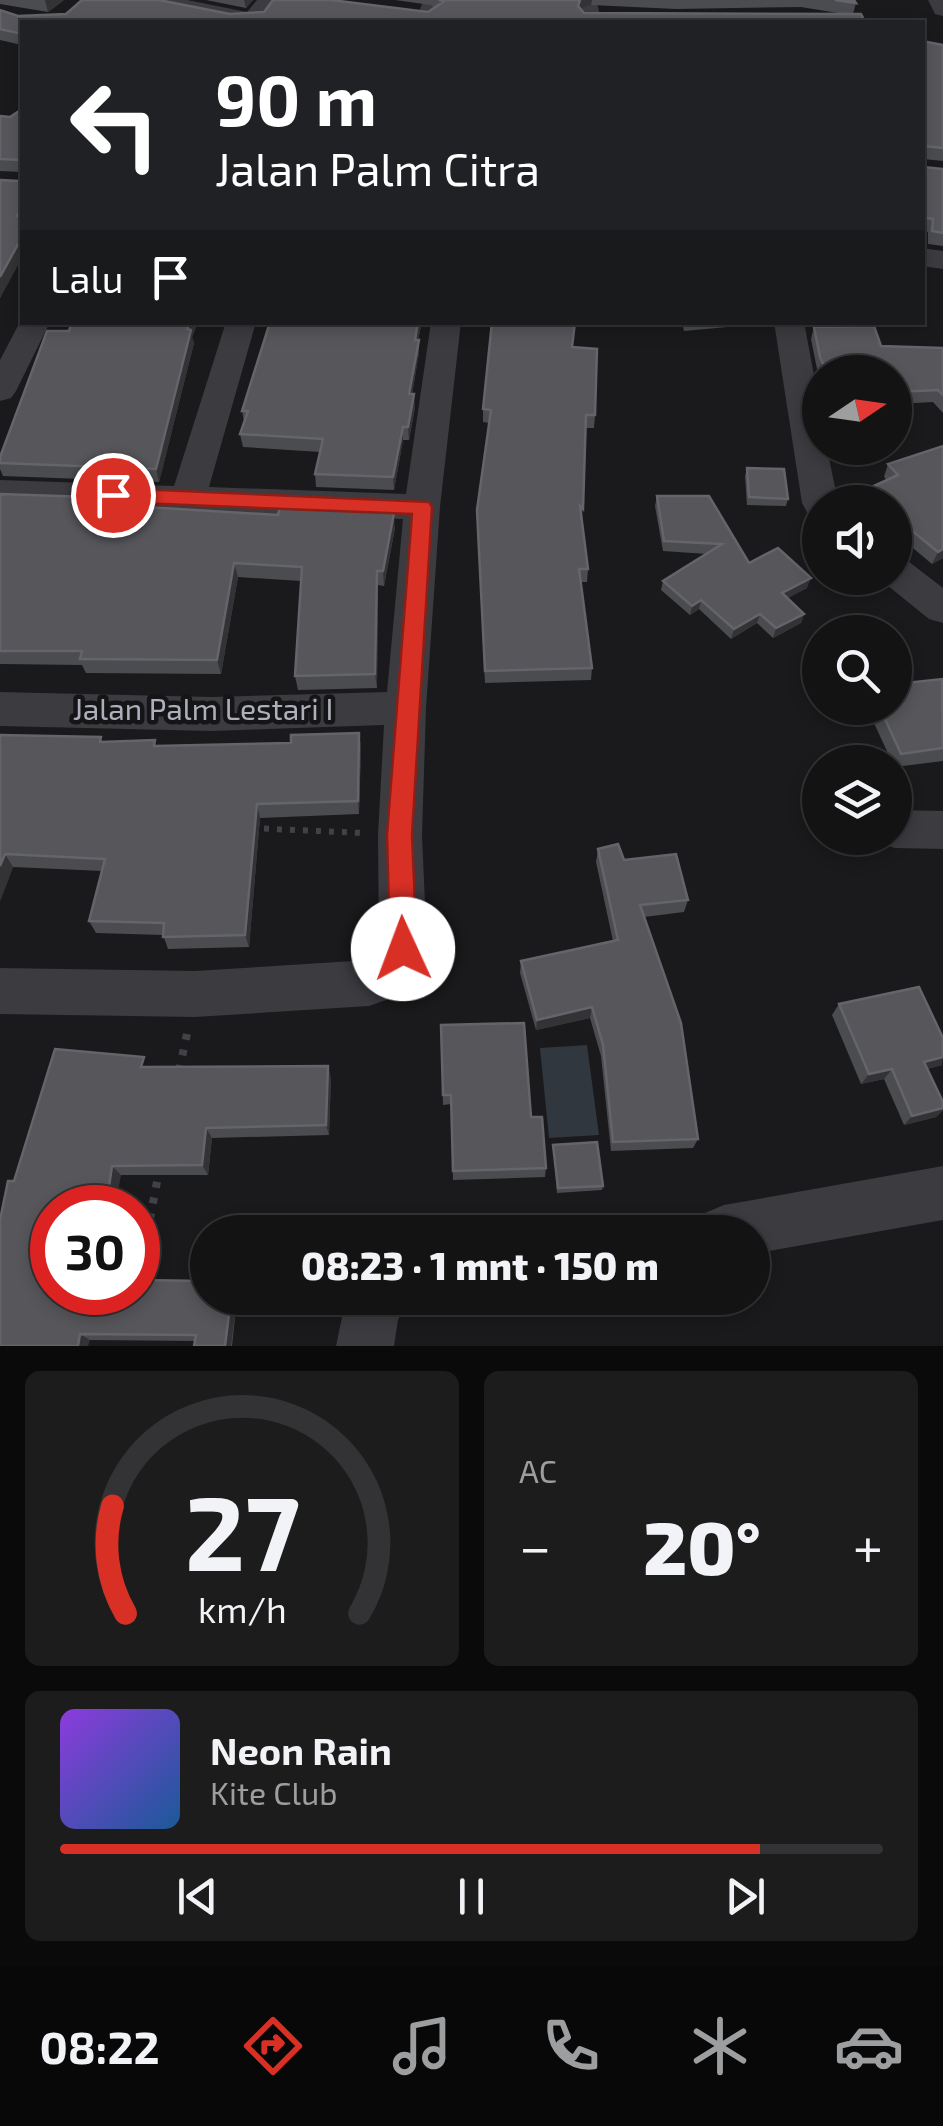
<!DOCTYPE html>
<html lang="id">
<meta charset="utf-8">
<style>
body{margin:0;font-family:"Exo 2",sans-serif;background:#1d1c1d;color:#f1f3f6;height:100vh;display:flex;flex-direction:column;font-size:38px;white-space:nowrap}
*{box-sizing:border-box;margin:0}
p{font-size:32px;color:#9d9ea0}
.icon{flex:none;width:55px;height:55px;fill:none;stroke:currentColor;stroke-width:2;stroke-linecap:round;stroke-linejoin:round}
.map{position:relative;height:1346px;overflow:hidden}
.panel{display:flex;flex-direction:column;gap:25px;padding:25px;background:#0b0a0b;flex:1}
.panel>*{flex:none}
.guide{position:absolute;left:20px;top:20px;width:905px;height:305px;border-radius:0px;box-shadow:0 5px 15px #0003,0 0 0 2px #333234;background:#202124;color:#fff;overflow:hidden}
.needle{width:65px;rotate:77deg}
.fabs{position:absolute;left:802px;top:355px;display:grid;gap:20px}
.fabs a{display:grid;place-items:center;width:110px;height:110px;border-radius:50%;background:#141314;box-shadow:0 5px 15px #0003,0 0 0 2px #333234;font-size:50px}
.speed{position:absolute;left:30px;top:1185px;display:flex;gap:20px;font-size:50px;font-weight:700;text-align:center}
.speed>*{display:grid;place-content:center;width:130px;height:130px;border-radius:50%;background:#141314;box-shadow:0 5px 15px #0003,0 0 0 2px #333234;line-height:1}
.speed .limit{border:15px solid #d22;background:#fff;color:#111}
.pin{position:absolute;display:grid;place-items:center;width:85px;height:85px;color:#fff;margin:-42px;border:5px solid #fff;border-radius:50%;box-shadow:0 2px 10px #0007}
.me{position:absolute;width:110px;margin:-55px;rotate:358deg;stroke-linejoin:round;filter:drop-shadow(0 0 8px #0008)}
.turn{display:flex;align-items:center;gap:35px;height:210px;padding:0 30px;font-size:45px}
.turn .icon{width:130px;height:130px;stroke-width:2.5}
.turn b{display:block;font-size:70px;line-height:85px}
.then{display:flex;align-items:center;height:95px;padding:0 30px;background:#0003;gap:20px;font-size:38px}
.big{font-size:75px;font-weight:800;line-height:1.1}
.panel .card{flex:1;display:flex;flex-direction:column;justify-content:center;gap:15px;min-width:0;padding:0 35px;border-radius:15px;background:#1d1c1d}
.panel .dial{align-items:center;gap:0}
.dial svg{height:260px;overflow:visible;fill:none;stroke:#333234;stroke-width:7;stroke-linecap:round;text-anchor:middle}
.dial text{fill:#f1f3f6;stroke:none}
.song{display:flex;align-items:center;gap:30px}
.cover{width:120px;height:120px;border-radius:15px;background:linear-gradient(135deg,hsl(270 70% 55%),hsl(210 70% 35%))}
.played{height:10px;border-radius:5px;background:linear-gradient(90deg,#d93025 85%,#333234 85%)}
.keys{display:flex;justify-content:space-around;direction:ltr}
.heat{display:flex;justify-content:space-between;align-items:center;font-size:55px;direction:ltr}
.panel .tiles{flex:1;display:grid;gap:25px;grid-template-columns:1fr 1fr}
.card:last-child{grid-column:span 2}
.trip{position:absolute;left:190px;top:1215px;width:580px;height:100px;border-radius:50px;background:#141314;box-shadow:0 5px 15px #0003,0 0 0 2px #333234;font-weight:800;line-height:100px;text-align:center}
.dock{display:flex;height:160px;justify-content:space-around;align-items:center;background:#080808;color:#9d9ea0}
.dock .icon{width:70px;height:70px}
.dock .selected{color:#d93025}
.dock b{font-size:45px;color:#f1f3f6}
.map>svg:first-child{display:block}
.water{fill:#30373f}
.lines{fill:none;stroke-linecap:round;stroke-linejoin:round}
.path-far1{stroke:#414247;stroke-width:6;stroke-dasharray:5 8;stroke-linecap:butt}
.path{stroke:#414247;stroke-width:8;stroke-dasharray:6 10;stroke-linecap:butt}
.minor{fill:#3b3b40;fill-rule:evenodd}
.wall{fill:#4b4c50;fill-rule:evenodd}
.shaded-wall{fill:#333336}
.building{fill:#56565b;stroke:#64646a;stroke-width:2.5}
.route{fill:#d93025;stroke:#8d1f18;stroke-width:2.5}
.labels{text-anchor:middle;stroke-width:9;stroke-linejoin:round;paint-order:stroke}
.street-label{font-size:30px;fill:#adb0ba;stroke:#151416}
</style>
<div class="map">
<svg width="943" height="1346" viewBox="0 0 943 1346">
<rect width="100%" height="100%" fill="#1a191b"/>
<!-- water -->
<path class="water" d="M 587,1045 L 599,1135 L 549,1138 L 540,1048 Z"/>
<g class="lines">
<!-- path-far1 -->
<path class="path-far1" d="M 251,828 L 363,833"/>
<!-- path -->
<g class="path">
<path d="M 179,1071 L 187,1034"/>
<path d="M 138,1282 L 159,1171"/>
</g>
<!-- minor -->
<g class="minor">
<path d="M 143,0 L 187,0 L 247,12 L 257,0 L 279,0 L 263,22 L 232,22 L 146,5 Z"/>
<path d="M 424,0 L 446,0 L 436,22 L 414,22 Z"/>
<path d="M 574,0 L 596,0 L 602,22 L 580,22 Z"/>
<path d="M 928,0 L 943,0 L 943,16 L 935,14 Z"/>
<path d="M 922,248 L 943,251 L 943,269 L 922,266 Z"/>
<path d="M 22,318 L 22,322 L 50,322 L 16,391 L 11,398 L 0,401 L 0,360 Z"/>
<path d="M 226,322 L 256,322 L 209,487 L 406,494 L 431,322 L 461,322 L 440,507 L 426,708 L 422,835 L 427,949 L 409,992 L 369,1006 L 195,1017 L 0,1014 L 0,968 L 195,971 L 369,960 L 375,958 L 379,949 L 378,835 L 384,725 L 211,731 L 0,726 L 0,692 L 211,697 L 387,692 L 403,519 L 0,504 L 0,480 L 174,486 Z"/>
<path d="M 774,322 L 804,322 L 820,407 L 820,448 L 827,448 L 838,502 L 820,502 L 820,515 L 807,512 L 802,503 Z"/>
<path d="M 895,557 L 908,561 L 943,588 L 943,623 L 929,619 L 882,581 L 880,578 L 895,578 Z"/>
<path d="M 895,810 L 943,811 L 943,849 L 895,848 L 879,843 L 877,838 L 895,838 Z"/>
<path d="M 943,1166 L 943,1220 L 752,1254 L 752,1232 L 697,1232 L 705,1213 L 724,1205 Z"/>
<path d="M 346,1298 L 407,1298 L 398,1320 L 394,1346 L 336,1346 Z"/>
</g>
</g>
<!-- wall -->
<g class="wall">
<path d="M 0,0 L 64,0 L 48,12 L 0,4 Z"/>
<path d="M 206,0 L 253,0 L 246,8 Z"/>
<path d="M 395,0 L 854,0 L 856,3 L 853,14 L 22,22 L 22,45 L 0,40 L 0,10 L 18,16 L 428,12 L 435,8 L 431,5 ZM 591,5 L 676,9 L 801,7 L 844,14 L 584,13 L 580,9 Z"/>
<path d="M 922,41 L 943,45 L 943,161 L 923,159 L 923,167 L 943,169 L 943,246 L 928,244 L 928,232 L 922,231 Z"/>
<path d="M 22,109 L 22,257 L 0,298 L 0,180 L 20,181 L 21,172 L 0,171 L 0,116 L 10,117 Z"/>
<path d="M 72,322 L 198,322 L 192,337 L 194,343 L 159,482 L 3,476 L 0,469 L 0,457 Z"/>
<path d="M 422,322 L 418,340 L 419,353 L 412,394 L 415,407 L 414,413 L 409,440 L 403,440 L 394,490 L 316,487 L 315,474 L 320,452 L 243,447 L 240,434 L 244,422 L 242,411 Z"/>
<path d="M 682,322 L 750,322 L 749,325 L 684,331 Z"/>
<path d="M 814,327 L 881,346 L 943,348 L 943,413 L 933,402 L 895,404 L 895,372 L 820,372 L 820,377 L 817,369 L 811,339 Z"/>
<path d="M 573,347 L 595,415 L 594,428 L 585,428 L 582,522 L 588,569 L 587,582 L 581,582 L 592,668 L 591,680 L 485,683 L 477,523 L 489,423 L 483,422 L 483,409 Z"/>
<path d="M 943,446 L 943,558 L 932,564 L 895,533 L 895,502 L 850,502 L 852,496 L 887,480 L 884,477 L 888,464 Z"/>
<path d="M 747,468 L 788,499 L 786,506 L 747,505 L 745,476 Z"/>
<path d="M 0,494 L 150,507 L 278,515 L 387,513 L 395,528 L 384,586 L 378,585 L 377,688 L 298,690 L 295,676 L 301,581 L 238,577 L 221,674 L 86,673 L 82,665 L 0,664 Z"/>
<path d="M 657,496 L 749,563 L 807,588 L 787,598 L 804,614 L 801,623 L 773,638 L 757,623 L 731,639 L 699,609 L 690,615 L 661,590 L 663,581 L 707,554 L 663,551 L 655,506 Z"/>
<path d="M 943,681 L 943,761 L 895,767 L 895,762 L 892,762 L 867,708 L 895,708 Z"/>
<path d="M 359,733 L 361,747 L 359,814 L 260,818 L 249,947 L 168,949 L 163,935 L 96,933 L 89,921 L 102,871 L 13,867 L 0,901 L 0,735 L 157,746 L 291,743 Z"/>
<path d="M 598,849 L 624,860 L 688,900 L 684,912 L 644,917 L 698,1139 L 693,1148 L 611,1151 L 601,1056 L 590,1018 L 536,1030 L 520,973 L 521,961 L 613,941 L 596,862 Z"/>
<path d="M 839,1004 L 942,1065 L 927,1069 L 943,1102 L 943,1110 L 936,1117 L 904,1125 L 884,1079 L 861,1084 L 832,1015 Z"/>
<path d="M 441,1025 L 531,1117 L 546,1168 L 545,1177 L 453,1180 L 451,1104 L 443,1105 Z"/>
<path d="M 150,1067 L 331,1077 L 329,1135 L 212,1138 L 208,1175 L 121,1175 L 52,1292 L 237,1298 L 232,1346 L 194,1346 L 195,1341 L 90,1340 L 0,1346 L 14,1181 Z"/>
<path d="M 553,1145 L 603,1186 L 602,1190 L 557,1193 Z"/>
</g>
<!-- shaded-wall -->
<g class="shaded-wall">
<path d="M 45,0 L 64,0 L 48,12 Z"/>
<path d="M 244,0 L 253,0 L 246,8 Z"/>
<path d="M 580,0 L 592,0 L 591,5 L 580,9 L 578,6 Z"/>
<path d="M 22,237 L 22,257 L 0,298 L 0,277 Z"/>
<path d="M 190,322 L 198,322 L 192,337 L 194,343 L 159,482 L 156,469 Z"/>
<path d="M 418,322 L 422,322 L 415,353 L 415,340 Z"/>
<path d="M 419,340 L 419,353 L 410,407 L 409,394 Z"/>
<path d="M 414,394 L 415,407 L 409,440 L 408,427 Z"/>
<path d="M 403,427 L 403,440 L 394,490 L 393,477 Z"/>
<path d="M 394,513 L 395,528 L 384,586 L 383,571 Z"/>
<path d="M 943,549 L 943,558 L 932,564 L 938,552 Z"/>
<path d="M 234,563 L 238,577 L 221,674 L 217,660 Z"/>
<path d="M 377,571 L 378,585 L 377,688 L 375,674 Z"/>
<path d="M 811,578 L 807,588 L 779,603 L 782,593 Z"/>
<path d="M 701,600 L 699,609 L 690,615 L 692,606 Z"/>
<path d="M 760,614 L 757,623 L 731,639 L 734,629 Z"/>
<path d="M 804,614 L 801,623 L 773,638 L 776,628 Z"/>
<path d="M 359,733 L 361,747 L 359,814 L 358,801 Z"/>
<path d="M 257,804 L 260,818 L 249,947 L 245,935 Z"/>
<path d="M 5,854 L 13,867 L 0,901 L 0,866 Z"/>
<path d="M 592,1007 L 590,1018 L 536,1030 L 537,1020 Z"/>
<path d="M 943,1057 L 942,1065 L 915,1072 L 924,1062 Z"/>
<path d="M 328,1066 L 331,1077 L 329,1135 L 326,1125 Z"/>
<path d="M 892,1069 L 884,1079 L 861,1084 L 869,1074 Z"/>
<path d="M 943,1108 L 943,1110 L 936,1117 L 904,1125 L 912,1116 Z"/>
<path d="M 206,1128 L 212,1138 L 208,1175 L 202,1165 Z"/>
<path d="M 112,1166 L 121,1175 L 115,1208 L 106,1208 Z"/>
<path d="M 231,1298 L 237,1298 L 231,1346 L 225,1346 Z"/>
<path d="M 80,1334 L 90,1340 L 88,1346 L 78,1346 Z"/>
</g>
<!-- building -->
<g class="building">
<path d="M 82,0 L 159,0 L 230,14 L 264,12 L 273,0 L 331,0 L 428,12 L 443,2 L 440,0 L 580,0 L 578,6 L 584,13 L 861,14 L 865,22 L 22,22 L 22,34 L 0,29 L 0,10 L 18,16 L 66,14 Z"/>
<path d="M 835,0 L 854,0 L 856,3 Z"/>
<path d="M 922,41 L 943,45 L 943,148 L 924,146 L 923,167 L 943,169 L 943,233 L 932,231 L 933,219 L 922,217 Z"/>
<path d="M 22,109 L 22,206 L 17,216 L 22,216 L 22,237 L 0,277 L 0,180 L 20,181 L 21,160 L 0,159 L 0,116 L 10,117 Z"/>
<path d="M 72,322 L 190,322 L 187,329 L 191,330 L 156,469 L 0,463 L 0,457 L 47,331 L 69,331 Z"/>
<path d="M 270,322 L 418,322 L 415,340 L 419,340 L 409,394 L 414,394 L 413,400 L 408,427 L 403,427 L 393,477 L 315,474 L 323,439 L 240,434 L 248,411 L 242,411 Z"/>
<path d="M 492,322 L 575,322 L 572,347 L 597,349 L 595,415 L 586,415 L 583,509 L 580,506 L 588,569 L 579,569 L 592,668 L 485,671 L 477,510 L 491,410 L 483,409 Z"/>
<path d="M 874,326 L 881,346 L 943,348 L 943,395 L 938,390 L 895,392 L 895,372 L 827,372 L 820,357 L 814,327 Z"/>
<path d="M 943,446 L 943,549 L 938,552 L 899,520 L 895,521 L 895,502 L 864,502 L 875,497 L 852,496 L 898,475 L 888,464 Z"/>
<path d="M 747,468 L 784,469 L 788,499 L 749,497 Z"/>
<path d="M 0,494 L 148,499 L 146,507 L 278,515 L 280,507 L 305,509 L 306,505 L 387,508 L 386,513 L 394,513 L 383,571 L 377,571 L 375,674 L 295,676 L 302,567 L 234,563 L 217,660 L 80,659 L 82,651 L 0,651 Z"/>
<path d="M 657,496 L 709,496 L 749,563 L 778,548 L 811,578 L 782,593 L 804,614 L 776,628 L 760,614 L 734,629 L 701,600 L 692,606 L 663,581 L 722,544 L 664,541 Z"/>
<path d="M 942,679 L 943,748 L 901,754 L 880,708 L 895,708 L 895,684 Z"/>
<path d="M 359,733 L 358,801 L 257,804 L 245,935 L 163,937 L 164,923 L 89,921 L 105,859 L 5,854 L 0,866 L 0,735 L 101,737 L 100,742 L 155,740 L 154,746 L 291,743 L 291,735 Z"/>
<path d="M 618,844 L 624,860 L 676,854 L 688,900 L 640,905 L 681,1023 L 698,1139 L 613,1142 L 603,1045 L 592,1007 L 537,1020 L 521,961 L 618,940 L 598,849 Z"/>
<path d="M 919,987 L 943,1038 L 943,1057 L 924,1062 L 943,1102 L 943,1108 L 912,1116 L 892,1069 L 869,1074 L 839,1004 Z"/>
<path d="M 524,1023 L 531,1117 L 542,1117 L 546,1168 L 453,1171 L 451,1095 L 443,1095 L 441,1025 Z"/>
<path d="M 55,1049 L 144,1057 L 141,1067 L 328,1066 L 326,1125 L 206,1128 L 202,1165 L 112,1166 L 106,1208 L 52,1208 L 52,1292 L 138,1292 L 138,1280 L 207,1281 L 208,1279 L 208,1298 L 231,1298 L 225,1346 L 194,1346 L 196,1335 L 80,1334 L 78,1346 L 0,1346 L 0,1220 L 8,1181 L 14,1181 Z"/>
<path d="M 597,1142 L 603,1186 L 558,1188 L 553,1145 Z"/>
</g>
<!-- route -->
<path class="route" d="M 113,488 L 429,502 L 432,507 L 412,835 L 417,949 L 413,958 L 403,962 L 394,958 L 390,949 L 387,835 L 412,514 L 113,502 L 103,495 Z"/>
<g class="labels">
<!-- street labels -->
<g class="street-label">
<text x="203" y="720">Jalan Palm Lestari I</text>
</g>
</g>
</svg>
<div class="fabs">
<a><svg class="needle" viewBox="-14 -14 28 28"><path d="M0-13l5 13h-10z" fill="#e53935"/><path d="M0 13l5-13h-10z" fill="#9d9ea0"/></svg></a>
<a><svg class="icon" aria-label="sound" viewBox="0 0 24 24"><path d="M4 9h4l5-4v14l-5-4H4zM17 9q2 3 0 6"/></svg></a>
<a><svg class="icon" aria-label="search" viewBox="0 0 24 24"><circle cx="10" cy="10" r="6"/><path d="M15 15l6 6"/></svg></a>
<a><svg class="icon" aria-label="layers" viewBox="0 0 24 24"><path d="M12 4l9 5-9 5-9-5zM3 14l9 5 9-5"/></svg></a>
</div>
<div class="speed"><div class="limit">30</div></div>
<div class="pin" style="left:113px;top:495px;background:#d93025"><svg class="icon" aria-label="arrive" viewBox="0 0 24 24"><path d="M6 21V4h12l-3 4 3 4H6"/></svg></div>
<svg class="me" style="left:403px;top:949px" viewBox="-20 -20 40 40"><circle r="19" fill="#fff"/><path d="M0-13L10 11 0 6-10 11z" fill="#d93025"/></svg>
<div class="trip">08:23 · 1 mnt · 150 m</div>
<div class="guide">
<div class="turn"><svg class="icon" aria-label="left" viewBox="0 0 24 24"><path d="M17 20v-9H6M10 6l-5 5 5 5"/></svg><div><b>90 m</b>Jalan Palm Citra</div></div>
<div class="then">Lalu<svg class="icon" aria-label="arrive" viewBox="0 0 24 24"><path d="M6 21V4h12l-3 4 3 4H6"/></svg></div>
</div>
</div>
<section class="panel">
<div class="tiles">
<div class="card dial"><svg viewBox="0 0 100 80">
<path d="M14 69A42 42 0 1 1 86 69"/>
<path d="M14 69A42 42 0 0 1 10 36" stroke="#d93025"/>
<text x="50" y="56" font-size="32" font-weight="700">27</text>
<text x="50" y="72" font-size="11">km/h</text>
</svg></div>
<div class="card"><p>AC</p>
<div class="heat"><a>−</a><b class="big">20°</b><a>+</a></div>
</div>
<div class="card">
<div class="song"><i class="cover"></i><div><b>Neon Rain</b><p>Kite Club</p></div></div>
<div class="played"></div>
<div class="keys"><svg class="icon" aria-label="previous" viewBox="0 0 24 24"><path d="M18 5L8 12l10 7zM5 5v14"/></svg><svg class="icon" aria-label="pause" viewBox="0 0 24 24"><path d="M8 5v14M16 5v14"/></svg><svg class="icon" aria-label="next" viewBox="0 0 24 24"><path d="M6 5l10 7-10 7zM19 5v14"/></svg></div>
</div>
</div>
</section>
<nav class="dock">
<b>08:22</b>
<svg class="icon selected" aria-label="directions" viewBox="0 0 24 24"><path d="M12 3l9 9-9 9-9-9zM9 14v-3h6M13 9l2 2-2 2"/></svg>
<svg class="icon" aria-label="music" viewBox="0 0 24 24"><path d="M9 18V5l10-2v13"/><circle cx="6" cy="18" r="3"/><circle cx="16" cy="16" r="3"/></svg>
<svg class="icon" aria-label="phone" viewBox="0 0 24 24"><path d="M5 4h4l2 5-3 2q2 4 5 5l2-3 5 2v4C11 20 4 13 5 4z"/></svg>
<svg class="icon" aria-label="climate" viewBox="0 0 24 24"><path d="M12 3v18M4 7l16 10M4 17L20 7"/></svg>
<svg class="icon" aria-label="car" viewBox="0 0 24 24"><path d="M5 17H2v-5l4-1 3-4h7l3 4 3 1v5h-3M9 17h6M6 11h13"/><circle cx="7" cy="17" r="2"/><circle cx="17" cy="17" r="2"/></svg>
</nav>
